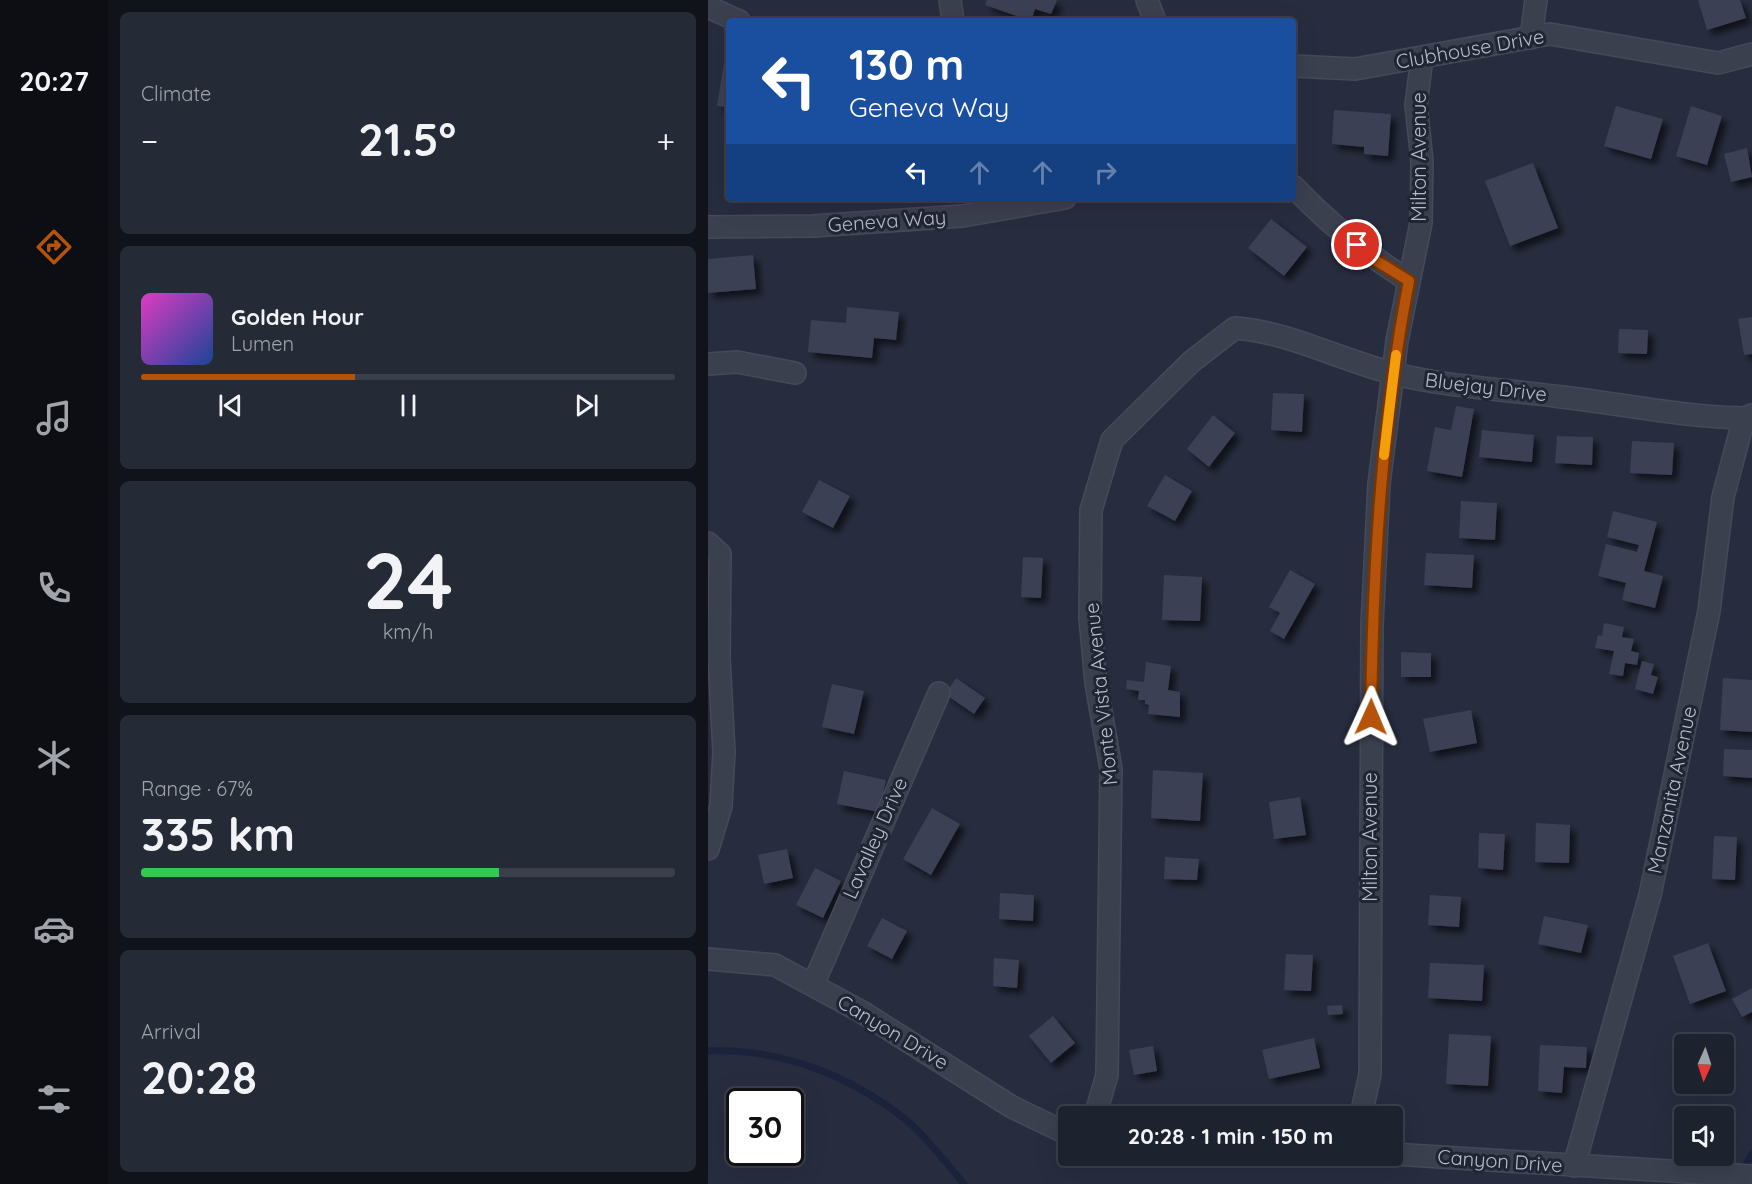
<!DOCTYPE html>
<meta charset="utf-8">
<style>
body{margin:0;font-family:Quicksand,sans-serif;background:#252a37;color:#f1f3f6;height:100vh;display:flex;flex-direction:column;font-size:22px;white-space:nowrap}
*{box-sizing:border-box;margin:0}
p{font-size:20px;color:#a0a4aa}
.icon{flex:none;width:33px;height:33px;fill:none;stroke:currentColor;stroke-width:2;stroke-linecap:round;stroke-linejoin:round}
.map{position:relative;flex:1;overflow:hidden}
.drawer{display:flex;flex-direction:column;gap:12px;padding:12px;background:#10131a;width:600px}
.drawer>*{flex:none}
.top-card{position:absolute;left:18px;top:18px;width:570px;height:183px;border-radius:6px;box-shadow:0 6px 24px #0002,0 0 0 2px #3b3f4b;background:#1a4fa0;color:#fff;overflow:hidden}
.needle{width:39px;rotate:183deg}
.tools{position:absolute;left:966px;top:1034px;display:grid;gap:12px}
.tools a{display:grid;place-items:center;width:60px;height:60px;border-radius:6px;background:#1d222f;box-shadow:0 6px 24px #0002,0 0 0 2px #3b3f4b;font-size:30px}
.speed{position:absolute;left:18px;top:1088px;display:flex;gap:12px;font-size:30px;font-weight:700;text-align:center}
.speed>*{display:grid;place-content:center;width:78px;height:78px;border-radius:50%;background:#1d222f;box-shadow:0 6px 24px #0002,0 0 0 2px #3b3f4b;line-height:1}
.speed .limit{border:3px solid #111;border-radius:9px;background:#fff;color:#111}
.pin{position:absolute;display:grid;place-items:center;width:51px;height:51px;color:#fff;margin:-26px;border:3px solid #fff;border-radius:50%;box-shadow:0 2px 6px #0007}
.me{position:absolute;width:66px;margin:-33px;rotate:1deg;stroke-linejoin:round;filter:drop-shadow(0 0 4px #0008)}
.turn{display:flex;align-items:center;gap:21px;height:126px;padding:0 24px;font-size:27px}
.turn .icon{width:78px;height:78px;stroke-width:2.5}
.turn b{display:block;font-size:42px;line-height:51px}
.lanes{display:flex;align-items:center;height:57px;padding:0 24px;background:#0003;justify-content:center;gap:30px;direction:ltr}
.lanes .off{opacity:.35}
.big{font-size:45px;font-weight:700;line-height:1.1}
.drawer .widget{flex:1;display:flex;flex-direction:column;justify-content:center;gap:9px;min-width:0;padding:0 21px;border-radius:9px;background:#252a37}
.drawer .dial{align-items:center;gap:0}
.dial b{font-size:78px;line-height:1}
.song{display:flex;align-items:center;gap:18px}
.cover{width:72px;height:72px;border-radius:9px;background:linear-gradient(135deg,hsl(310 70% 55%),hsl(220 70% 35%))}
.played{height:6px;border-radius:3px;background:linear-gradient(90deg,#b45309 40%,#3b3f4b 40%)}
.keys{display:flex;justify-content:space-around;direction:ltr}
.heat{display:flex;justify-content:space-between;align-items:center;font-size:33px;direction:ltr}
.charge{height:9px;border-radius:4px;background:linear-gradient(90deg,#34c759 67%,#3b3f4b 0)}
.trip{position:absolute;left:350px;top:1106px;width:345px;height:60px;border-radius:6px;background:#1d222f;box-shadow:0 6px 24px #0002,0 0 0 2px #3b3f4b;font-weight:700;line-height:60px;text-align:center}
main{display:flex;flex:1;min-height:0}
.tabs{display:flex;flex-direction:column;width:108px;justify-content:space-around;align-items:center;background:#0c0e13;color:#a0a4aa}
.tabs .icon{width:42px;height:42px}
.tabs .selected{color:#b45309}
.tabs b{font-size:27px;color:#f1f3f6}
.map>svg:first-child{display:block}
.lines{fill:none;stroke-linecap:round;stroke-linejoin:round}
.stream{stroke:#1b223c;stroke-width:7}
.building{fill:#3a4054;filter:url(#shadow)}
.minor-casing{stroke:#454958;stroke-width:24}
.minor{stroke:#3b404f;stroke-width:21}
.route-casing{stroke:#753606;stroke-width:15}
.route{stroke:#b45309;stroke-width:10}
.slow{stroke:#f59e0b;stroke-width:10}
.labels{text-anchor:middle;stroke-width:6;stroke-linejoin:round;paint-order:stroke}
.street-label{font-size:20px;fill:#b8bbc9;stroke:#202534}
</style>
<main>
<nav class="tabs">
<b>20:27</b>
<svg class="icon selected" aria-label="directions" viewBox="0 0 24 24"><path d="M12 3l9 9-9 9-9-9zM9 14v-3h6M13 9l2 2-2 2"/></svg>
<svg class="icon" aria-label="music" viewBox="0 0 24 24"><path d="M9 18V5l10-2v13"/><circle cx="6" cy="18" r="3"/><circle cx="16" cy="16" r="3"/></svg>
<svg class="icon" aria-label="phone" viewBox="0 0 24 24"><path d="M5 4h4l2 5-3 2q2 4 5 5l2-3 5 2v4C11 20 4 13 5 4z"/></svg>
<svg class="icon" aria-label="climate" viewBox="0 0 24 24"><path d="M12 3v18M4 7l16 10M4 17L20 7"/></svg>
<svg class="icon" aria-label="car" viewBox="0 0 24 24"><path d="M5 17H2v-5l4-1 3-4h7l3 4 3 1v5h-3M9 17h6M6 11h13"/><circle cx="7" cy="17" r="2"/><circle cx="17" cy="17" r="2"/></svg>
<svg class="icon" aria-label="filters" viewBox="0 0 24 24"><path d="M4 7h16M4 17h16"/><circle cx="9" cy="7" r="2"/><circle cx="15" cy="17" r="2"/></svg>
</nav>
<section class="drawer">
<div class="widget"><p>Climate</p>
<div class="heat"><a>−</a><b class="big">21.5°</b><a>+</a></div>
</div>
<div class="widget">
<div class="song"><i class="cover"></i><div><b>Golden Hour</b><p>Lumen</p></div></div>
<div class="played"></div>
<div class="keys"><svg class="icon" aria-label="previous" viewBox="0 0 24 24"><path d="M18 5L8 12l10 7zM5 5v14"/></svg><svg class="icon" aria-label="pause" viewBox="0 0 24 24"><path d="M8 5v14M16 5v14"/></svg><svg class="icon" aria-label="next" viewBox="0 0 24 24"><path d="M6 5l10 7-10 7zM19 5v14"/></svg></div>
</div>
<div class="widget dial"><b>24</b><p>km/h</p></div>
<div class="widget"><p>Range · 67%</p><b class="big">335 km</b><div class="charge"></div></div>
<div class="widget"><p>Arrival</p><b class="big">20:28</b></div>
</section>
<div class="map">
<svg width="1044" height="1184" viewBox="0 0 1044 1184">
<defs>
<filter id="shadow"><feDropShadow dx="5.5" dy="5.5" stdDeviation="3" flood-color="#0009"/></filter>
</defs>
<rect width="100%" height="100%" fill="#272d3f"/>
<g class="lines">
<!-- stream -->
<g class="stream">
<path d="M 0,1051 C 72,1048 141,1075 197,1119 C 219,1137 238,1163 256,1184"/>
<path d="M 1033,1172 L 1044,1154"/>
</g>
</g>
<!-- building -->
<g class="building">
<path d="M 279,0 L 349,0 L 343,14 L 327,9 L 323,21 L 277,5 Z"/>
<path d="M 990,0 L 1032,0 L 1038,18 L 999,30 Z"/>
<path d="M 17,57 L 21,58 L 21,107 L 9,106 Z"/>
<path d="M 908,106 L 955,119 L 943,159 L 896,146 Z"/>
<path d="M 983,106 L 1014,116 L 999,165 L 968,156 Z"/>
<path d="M 626,110 L 683,114 L 680,156 L 656,154 L 656,147 L 624,144 Z"/>
<path d="M 1039,148 L 1044,177 L 1023,182 L 1016,154 Z"/>
<path d="M 825,163 L 850,228 L 802,246 L 777,181 Z"/>
<path d="M 563,219 L 599,247 L 576,276 L 540,248 Z"/>
<path d="M 45,255 L 48,289 L 0,293 L 0,259 Z"/>
<path d="M 139,307 L 191,312 L 188,340 L 166,338 L 164,358 L 100,352 L 103,320 L 138,323 Z"/>
<path d="M 1044,317 L 1044,354 L 1036,355 L 1030,319 Z"/>
<path d="M 911,329 L 940,330 L 939,354 L 910,353 Z"/>
<path d="M 565,393 L 596,394 L 594,432 L 563,430 Z"/>
<path d="M 748,406 L 766,409 L 754,477 L 719,471 L 727,427 L 743,430 Z"/>
<path d="M 505,415 L 527,433 L 501,467 L 479,449 Z"/>
<path d="M 774,430 L 826,435 L 824,462 L 771,457 Z"/>
<path d="M 849,436 L 885,437 L 884,465 L 847,463 Z"/>
<path d="M 924,441 L 966,443 L 964,475 L 922,473 Z"/>
<path d="M 457,475 L 484,491 L 467,521 L 439,506 Z"/>
<path d="M 111,480 L 142,496 L 125,528 L 94,512 Z"/>
<path d="M 753,501 L 789,503 L 787,540 L 751,538 Z"/>
<path d="M 905,511 L 949,522 L 936,571 L 955,576 L 947,608 L 914,600 L 918,583 L 890,576 L 898,544 L 929,552 L 931,545 L 899,537 Z"/>
<path d="M 718,553 L 766,555 L 764,588 L 716,585 Z"/>
<path d="M 315,557 L 335,558 L 333,598 L 313,597 Z"/>
<path d="M 582,570 L 607,584 L 576,639 L 562,631 L 572,613 L 561,607 Z"/>
<path d="M 456,575 L 494,577 L 492,621 L 454,620 Z"/>
<path d="M 896,623 L 916,627 L 914,637 L 926,639 L 923,651 L 931,653 L 929,665 L 917,663 L 915,676 L 901,674 L 906,651 L 887,648 L 890,635 L 894,636 Z"/>
<path d="M 693,652 L 723,653 L 723,677 L 693,677 Z"/>
<path d="M 934,661 L 946,664 L 943,675 L 950,677 L 945,694 L 927,689 Z"/>
<path d="M 438,662 L 463,666 L 460,690 L 472,692 L 472,717 L 440,714 L 441,705 L 437,704 L 437,700 L 430,700 L 431,691 L 418,689 L 419,680 L 436,682 Z"/>
<path d="M 248,678 L 277,698 L 266,714 L 237,694 Z"/>
<path d="M 1015,678 L 1044,680 L 1044,732 L 1012,730 Z"/>
<path d="M 124,684 L 156,691 L 146,734 L 114,727 Z"/>
<path d="M 763,710 L 769,743 L 722,752 L 715,719 Z"/>
<path d="M 1016,749 L 1044,750 L 1044,778 L 1015,776 Z"/>
<path d="M 445,770 L 495,773 L 492,821 L 443,818 Z"/>
<path d="M 136,771 L 178,780 L 171,812 L 129,804 Z"/>
<path d="M 592,797 L 598,835 L 566,839 L 561,802 Z"/>
<path d="M 224,808 L 252,824 L 223,875 L 195,859 Z"/>
<path d="M 828,823 L 862,825 L 861,863 L 827,862 Z"/>
<path d="M 771,833 L 797,834 L 795,870 L 770,868 Z"/>
<path d="M 1006,836 L 1029,837 L 1027,880 L 1004,879 Z"/>
<path d="M 79,849 L 85,878 L 56,884 L 50,855 Z"/>
<path d="M 457,857 L 491,859 L 489,880 L 456,879 Z"/>
<path d="M 107,868 L 133,881 L 115,918 L 88,905 Z"/>
<path d="M 292,893 L 326,895 L 325,921 L 291,919 Z"/>
<path d="M 722,895 L 753,897 L 751,927 L 720,925 Z"/>
<path d="M 836,916 L 880,925 L 873,953 L 830,944 Z"/>
<path d="M 174,918 L 199,931 L 184,959 L 159,946 Z"/>
<path d="M 1000,943 L 1018,991 L 982,1004 L 965,956 Z"/>
<path d="M 578,954 L 605,955 L 603,991 L 576,990 Z"/>
<path d="M 286,958 L 311,960 L 309,988 L 285,986 Z"/>
<path d="M 722,963 L 776,965 L 774,1001 L 720,998 Z"/>
<path d="M 1044,988 L 1044,1012 L 1034,1017 L 1024,999 Z"/>
<path d="M 634,1005 L 635,1014 L 620,1015 L 619,1006 Z"/>
<path d="M 345,1016 L 367,1043 L 343,1063 L 321,1036 Z"/>
<path d="M 741,1034 L 783,1036 L 780,1086 L 738,1084 Z"/>
<path d="M 606,1038 L 612,1068 L 561,1079 L 554,1050 Z"/>
<path d="M 832,1045 L 879,1047 L 878,1068 L 856,1067 L 854,1093 L 830,1091 Z"/>
<path d="M 445,1046 L 449,1071 L 426,1075 L 421,1050 Z"/>
</g>
<g class="lines">
<defs>
<g id="minor">
<path d="M 242,0 L 245,21"/>
<path d="M 439,0 L 447,21"/>
<path d="M 0,7 L 31,21"/>
<path d="M 823,38 L 828,0"/>
<path d="M 585,66 L 647,69 L 842,34 L 1010,63 L 1044,54"/>
<path d="M 585,186 C 620,223 658,254 701,281"/>
<path d="M 0,227 L 105,226 L 255,216 L 357,198"/>
<path d="M 0,364 L 29,362 L 87,373"/>
<path d="M 0,543 L 12,554 L 11,658 L 16,752 L 13,806 L 0,849"/>
<path d="M 0,959 L 67,965 L 154,1012 L 304,1107 L 360,1134"/>
<path d="M 105,985 L 231,693"/>
<path d="M 387,1116 L 399,1075 L 403,769 L 388,683 L 382,618 L 383,510 L 404,440 L 483,362 L 527,328 C 582,332 634,361 688,374 C 740,387 793,389 846,396 C 910,403 972,417 1036,418"/>
<path d="M 653,1116 L 662,1074 L 664,625 L 671,484 L 689,341 L 713,223 L 714,161 L 708,105 L 714,58"/>
<path d="M 684,1154 L 1044,1176"/>
<path d="M 866,1166 L 942,895 L 1001,611 L 1015,497 L 1036,418 L 1044,415"/>
</g>
</defs>
<!-- minor casing -->
<use href="#minor" class="minor-casing"/>
<!-- minor -->
<use href="#minor" class="minor"/>
</g>
<g class="lines">
<defs>
<path id="route" d="M 649,245 L 664,258 L 701,281 C 673,425 665,570 663,717"/>
</defs>
<!-- route casing -->
<use href="#route" class="route-casing"/>
<!-- route -->
<use href="#route" class="route"/>
<!-- slow -->
<path class="slow" d="M 676,455 L 688,355"/>
</g>
<g class="labels">
<!-- street labels -->
<g class="street-label">
<text transform="translate(762 49) rotate(-10)" y="7">Clubhouse Drive</text>
<text transform="translate(711 157) rotate(-90)" y="7">Milton Avenue</text>
<text transform="translate(179 221) rotate(-4)" y="7">Geneva Way</text>
<text transform="translate(778 387) rotate(7)" y="7">Bluejay Drive</text>
<text transform="translate(393 694) rotate(-96)" y="7">Monte Vista Avenue</text>
<text transform="translate(964 790) rotate(-78)" y="7">Manzanita Avenue</text>
<text transform="translate(662 837) rotate(-90)" y="7">Milton Avenue</text>
<text transform="translate(167 838) rotate(-66)" y="7">Lavalley Drive</text>
<text transform="translate(185 1032) rotate(31)" y="7">Canyon Drive</text>
<text transform="translate(792 1161) rotate(4)" y="7">Canyon Drive</text>
</g>
</g>
</svg>
<div class="tools">
<a><svg class="needle" viewBox="-14 -14 28 28"><path d="M0-13l5 13h-10z" fill="#e53935"/><path d="M0 13l5-13h-10z" fill="#a0a4aa"/></svg></a>
<a><svg class="icon" aria-label="sound" viewBox="0 0 24 24"><path d="M4 9h4l5-4v14l-5-4H4zM17 9q2 3 0 6"/></svg></a>
</div>
<div class="speed"><div class="limit">30</div></div>
<div class="pin" style="left:649px;top:245px;background:#d93025"><svg class="icon" aria-label="arrive" viewBox="0 0 24 24"><path d="M6 21V4h12l-3 4 3 4H6"/></svg></div>
<svg class="me" style="left:663px;top:717px" viewBox="-20 -20 40 40"><path d="M0-17L14 15 0 8-14 15z" fill="#b45309" stroke="#fff" stroke-width="4"/></svg>
<div class="trip">20:28 · 1 min · 150 m</div>
<div class="top-card">
<div class="turn"><svg class="icon" aria-label="left" viewBox="0 0 24 24"><path d="M17 20v-9H6M10 6l-5 5 5 5"/></svg><div><b>130 m</b>Geneva Way</div></div>
<div class="lanes"><svg class="icon" aria-label="left" viewBox="0 0 24 24"><path d="M17 20v-9H6M10 6l-5 5 5 5"/></svg><svg class="icon off" aria-label="ahead" viewBox="0 0 24 24"><path d="M12 20V5M6 11l6-6 6 6"/></svg><svg class="icon off" aria-label="ahead" viewBox="0 0 24 24"><path d="M12 20V5M6 11l6-6 6 6"/></svg><svg class="icon off" aria-label="right" viewBox="0 0 24 24"><path d="M7 20v-9h11M14 6l5 5-5 5"/></svg></div>
</div>
</div>
</main>
